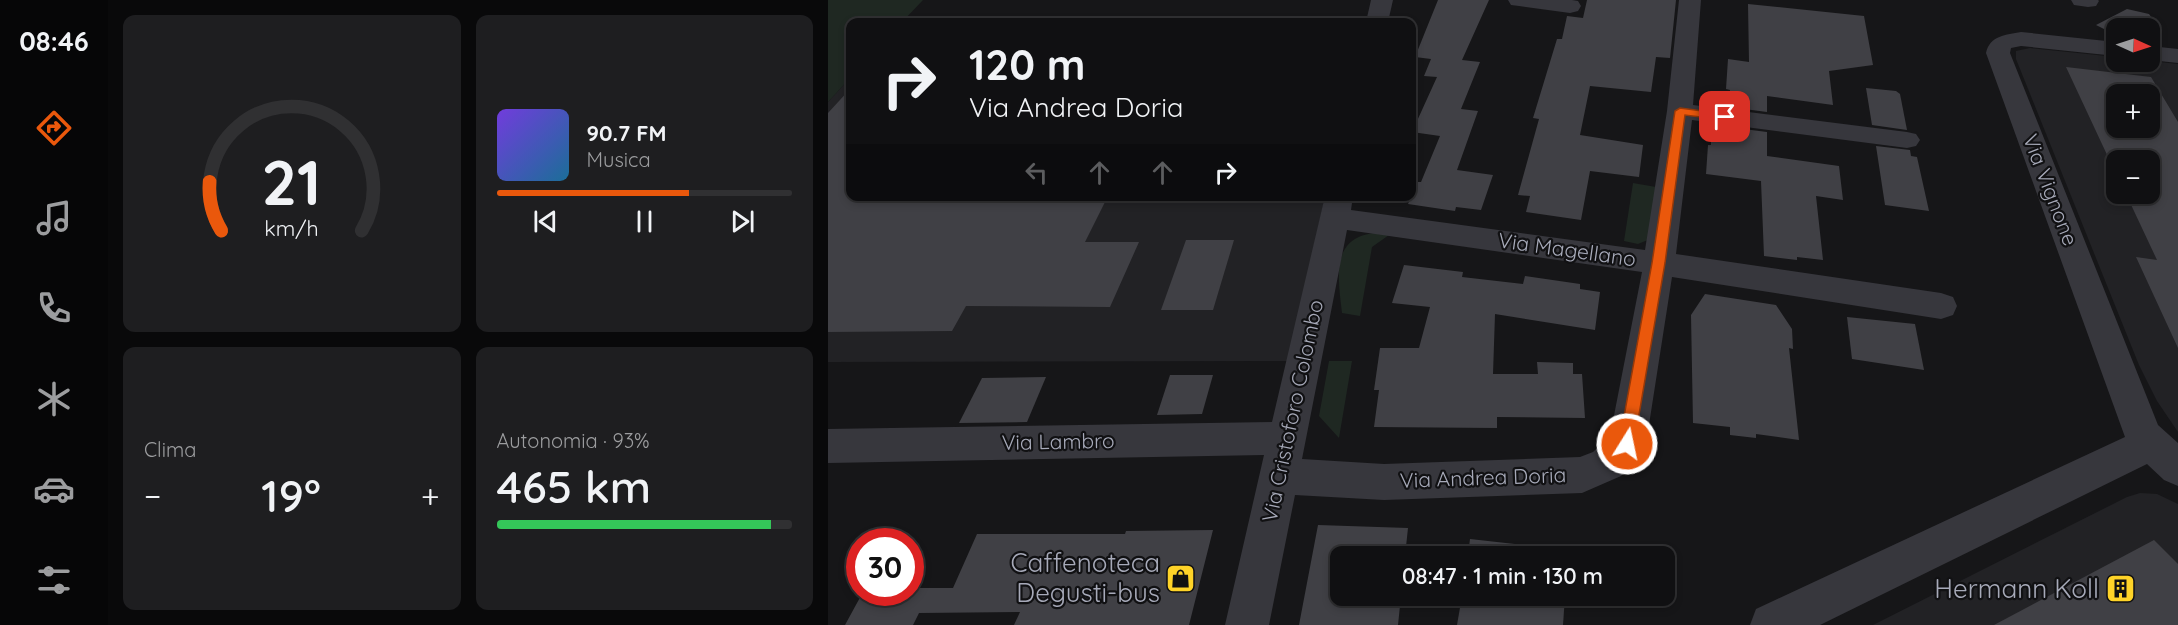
<!DOCTYPE html>
<html lang="it">
<meta charset="utf-8">
<style>
body{margin:0;font-family:Quicksand,sans-serif;background:#1e1e20;color:#f1f3f6;height:100vh;display:flex;flex-direction:column;font-size:22px;white-space:nowrap}
*{box-sizing:border-box;margin:0}
p{font-size:20px;color:#9c9d9f}
.icon{flex:none;width:33px;height:33px;fill:none;stroke:currentColor;stroke-width:2;stroke-linecap:round;stroke-linejoin:round}
.map{position:relative;flex:1;overflow:hidden}
.panel{display:flex;flex-direction:column;gap:15px;padding:15px;background:#09090a;width:720px}
.panel>*{flex:none}
.guide{position:absolute;left:18px;top:18px;width:570px;height:183px;border-radius:12px;box-shadow:0 3px 9px #0003,0 0 0 2px #303032;background:#101012;color:#f1f3f6;overflow:hidden}
.needle{width:39px;rotate:93deg}
.controls{position:absolute;left:1278px;top:18px;display:grid;gap:12px}
.controls a{display:grid;place-items:center;width:54px;height:54px;border-radius:12px;background:#101012;box-shadow:0 3px 9px #0003,0 0 0 2px #303032;font-size:30px}
.speed{position:absolute;left:18px;top:528px;display:flex;gap:12px;font-size:30px;font-weight:700;text-align:center}
.speed>*{display:grid;place-content:center;width:78px;height:78px;border-radius:50%;background:#101012;box-shadow:0 3px 9px #0003,0 0 0 2px #303032;line-height:1}
.speed .limit{border:9px solid #d22;background:#fff;color:#111}
.pin{position:absolute;display:grid;place-items:center;width:51px;height:51px;color:#fff;margin:-26px;border-radius:12px;box-shadow:0 3px 9px #0006}
.me{position:absolute;width:66px;margin:-33px;rotate:10deg;stroke-linejoin:round;filter:drop-shadow(0 0 4px #0008)}
.turn{display:flex;align-items:center;gap:21px;height:126px;padding:0 24px;font-size:27px}
.turn .icon{width:78px;height:78px;stroke-width:2.5}
.turn b{display:block;font-size:42px;line-height:51px}
.lanes{display:flex;align-items:center;height:57px;padding:0 24px;background:#0003;justify-content:center;gap:30px;direction:ltr}
.lanes .off{opacity:.35}
.big{font-size:45px;font-weight:600;line-height:1.1}
.panel .widget{flex:1;display:flex;flex-direction:column;justify-content:center;gap:9px;min-width:0;padding:0 21px;border-radius:12px;background:#1e1e20}
.panel .dial{align-items:center;gap:0}
.dial svg{height:156px;overflow:visible;fill:none;stroke:#303032;stroke-width:7;stroke-linecap:round;text-anchor:middle}
.dial text{fill:#f1f3f6;stroke:none}
.song{display:flex;align-items:center;gap:18px}
.cover{width:72px;height:72px;border-radius:9px;background:linear-gradient(135deg,hsl(260 70% 55%),hsl(200 70% 35%))}
.played{height:6px;border-radius:3px;background:linear-gradient(90deg,#ea580c 65%,#303032 65%)}
.keys{display:flex;justify-content:space-around;direction:ltr}
.heat{display:flex;justify-content:space-between;align-items:center;font-size:33px;direction:ltr}
.charge{height:9px;border-radius:4px;background:linear-gradient(90deg,#34c759 93%,#303032 0)}
.panel .tiles{flex:1;display:grid;gap:15px;grid-template-columns:repeat(2,1fr)}
.trip{position:absolute;left:502px;top:546px;width:345px;height:60px;border-radius:12px;background:#101012;box-shadow:0 3px 9px #0003,0 0 0 2px #303032;font-weight:600;line-height:60px;text-align:center}
main{display:flex;flex:1;min-height:0}
.tabs{display:flex;flex-direction:column;width:108px;justify-content:space-around;align-items:center;background:#060607;color:#9c9d9f}
.tabs .icon{width:42px;height:42px}
.tabs .on{color:#ea580c}
.tabs b{font-size:27px;color:#f1f3f6}
.map>svg:first-child{display:block}
.built{fill:#222225;fill-rule:evenodd}
.green{fill:#1f2822}
.building{fill:#404045;fill-rule:evenodd}
.lines{fill:none;stroke-linecap:round;stroke-linejoin:round}
.minor{fill:#37373d;fill-rule:evenodd}
.route{fill:#ea580c;stroke:#983908;stroke-width:1.5}
.labels{text-anchor:middle;stroke-width:4.5;stroke-linejoin:round;paint-order:stroke}
.street-label{font-size:21px;fill:#a7aab9;stroke:#111113}
.near-poi-label{font-size:26px;fill:#a7aab9;stroke:#111113;text-anchor:end}
</style>
<main>
<nav class="tabs">
<b>08:46</b>
<svg class="icon on" aria-label="directions" viewBox="0 0 24 24"><path d="M12 3l9 9-9 9-9-9zM9 14v-3h6M13 9l2 2-2 2"/></svg>
<svg class="icon" aria-label="music" viewBox="0 0 24 24"><path d="M9 18V5l10-2v13"/><circle cx="6" cy="18" r="3"/><circle cx="16" cy="16" r="3"/></svg>
<svg class="icon" aria-label="phone" viewBox="0 0 24 24"><path d="M5 4h4l2 5-3 2q2 4 5 5l2-3 5 2v4C11 20 4 13 5 4z"/></svg>
<svg class="icon" aria-label="climate" viewBox="0 0 24 24"><path d="M12 3v18M4 7l16 10M4 17L20 7"/></svg>
<svg class="icon" aria-label="car" viewBox="0 0 24 24"><path d="M5 17H2v-5l4-1 3-4h7l3 4 3 1v5h-3M9 17h6M6 11h13"/><circle cx="7" cy="17" r="2"/><circle cx="17" cy="17" r="2"/></svg>
<svg class="icon" aria-label="filters" viewBox="0 0 24 24"><path d="M4 7h16M4 17h16"/><circle cx="9" cy="7" r="2"/><circle cx="15" cy="17" r="2"/></svg>
</nav>
<section class="panel">
<div class="tiles">
<div class="widget dial"><svg viewBox="0 0 100 80">
<path d="M14 69A42 42 0 1 1 86 69"/>
<path d="M14 69A42 42 0 0 1 8 44" stroke="#ea580c"/>
<text x="50" y="56" font-size="32" font-weight="700">21</text>
<text x="50" y="72" font-size="11">km/h</text>
</svg></div>
<div class="widget">
<div class="song"><i class="cover"></i><div><b>90.7 FM</b><p>Musica</p></div></div>
<div class="played"></div>
<div class="keys"><svg class="icon" aria-label="previous" viewBox="0 0 24 24"><path d="M18 5L8 12l10 7zM5 5v14"/></svg><svg class="icon" aria-label="pause" viewBox="0 0 24 24"><path d="M8 5v14M16 5v14"/></svg><svg class="icon" aria-label="next" viewBox="0 0 24 24"><path d="M6 5l10 7-10 7zM19 5v14"/></svg></div>
</div>
<div class="widget"><p>Clima</p>
<div class="heat"><a>−</a><b class="big">19°</b><a>+</a></div>
</div>
<div class="widget"><p>Autonomia · 93%</p><b class="big">465 km</b><div class="charge"></div></div>
</div>
</section>
<div class="map">
<svg width="1350" height="625" viewBox="0 0 1350 625">
<rect width="100%" height="100%" fill="#161618"/>
<!-- built -->
<g class="built">
<path d="M 1202,48 L 1288,57 L 1288,62 L 1322,61 L 1350,64 L 1350,432 L 1329,401 L 1311,365 L 1188,59 L 1188,51 ZM 1288,94 L 1322,94 L 1322,128 L 1288,128 ZM 1288,160 L 1322,160 L 1322,194 L 1288,194 Z"/>
<path d="M 22,78 L 22,196 L 497,197 L 460,361 L 0,362 L 0,102 Z"/>
<path d="M 1312,493 L 1329,494 L 1350,504 L 1350,625 L 1045,625 L 1299,497 Z"/>
</g>
<!-- green -->
<g class="green">
<path d="M 0,0 L 95,0 L 74,22 L 22,22 L 22,78 L 0,102 Z"/>
<path d="M 805,183 L 828,187 L 822,239 L 810,244 L 796,241 Z"/>
<path d="M 549,233 L 561,235 L 544,247 L 532,316 L 514,313 C 510,278 502,236 549,233 Z"/>
<path d="M 501,361 L 524,361 L 511,438 L 491,416 Z"/>
</g>
<!-- building -->
<g class="building">
<path d="M 610,0 L 661,0 L 634,60 L 652,62 L 633,109 L 650,111 L 629,170 L 665,175 L 653,210 L 628,207 L 627,211 L 580,204 L 589,182 L 593,182 L 612,136 L 584,132 L 609,77 L 596,76 L 603,59 L 587,57 Z"/>
<path d="M 759,0 L 848,0 L 842,58 L 828,57 L 823,92 L 762,86 L 752,135 L 815,145 L 811,177 L 762,171 L 753,220 L 698,212 L 702,196 L 690,195 L 711,119 L 705,118 L 729,39 L 734,39 L 739,16 L 755,18 Z"/>
<path d="M 920,4 L 1036,16 L 1045,65 L 1001,71 L 1005,105 L 939,96 L 939,112 L 901,107 L 902,90 L 898,89 L 900,59 L 921,62 Z"/>
<path d="M 1299,9 L 1321,14 L 1331,28 L 1322,34 L 1322,28 L 1288,28 L 1288,35 L 1268,25 Z"/>
<path d="M 1238,67 L 1323,77 L 1350,122 L 1350,348 L 1308,257 L 1329,260 L 1298,194 L 1322,194 L 1322,160 L 1288,160 L 1288,174 ZM 1288,94 L 1322,94 L 1322,128 L 1288,128 Z"/>
<path d="M 1038,88 L 1068,91 L 1072,94 L 1079,130 L 1044,125 Z"/>
<path d="M 22,89 L 22,196 L 280,196 L 257,242 L 311,242 L 282,307 L 138,306 L 124,331 L 0,332 L 0,113 Z"/>
<path d="M 900,127 L 939,132 L 939,156 L 1011,166 L 1015,200 L 988,196 L 995,260 L 969,257 L 969,260 L 936,256 L 933,181 L 878,174 L 880,145 L 883,145 L 883,140 L 899,142 Z"/>
<path d="M 1048,146 L 1082,150 L 1083,156 L 1089,157 L 1101,211 L 1057,205 Z"/>
<path d="M 358,240 L 406,240 L 385,310 L 333,310 Z"/>
<path d="M 576,265 L 635,272 L 634,277 L 695,284 L 697,276 L 752,284 L 752,289 L 772,292 L 767,330 L 667,314 L 665,374 L 710,374 L 709,362 L 745,363 L 745,374 L 754,374 L 757,418 L 669,417 L 669,428 L 546,427 L 551,390 L 546,390 L 552,348 L 591,348 L 602,307 L 564,303 Z"/>
<path d="M 877,294 L 948,305 L 964,329 L 965,349 L 961,348 L 971,440 L 928,434 L 928,438 L 902,435 L 902,427 L 865,423 L 863,315 Z"/>
<path d="M 1019,317 L 1087,324 L 1096,370 L 1024,359 Z"/>
<path d="M 342,375 L 385,375 L 374,414 L 329,415 Z"/>
<path d="M 218,377 L 199,422 L 131,423 L 154,378 Z"/>
<path d="M 490,525 L 580,528 L 577,556 L 513,556 L 513,596 L 573,596 L 570,625 L 471,625 Z"/>
<path d="M 385,530 L 361,625 L 186,625 L 192,612 L 91,613 L 85,625 L 17,625 L 35,592 L 82,592 L 82,588 L 125,588 L 149,534 L 297,534 L 298,531 Z"/>
<path d="M 642,539 L 740,550 L 740,556 L 640,556 Z"/>
<path d="M 1326,540 L 1350,564 L 1350,625 L 1166,625 Z"/>
<path d="M 634,596 L 737,596 L 735,625 L 629,625 Z"/>
</g>
<g class="lines">
<!-- minor -->
<g class="minor">
<path d="M 543,0 L 565,0 L 560,22 L 538,22 Z"/>
<path d="M 680,0 L 744,0 L 750,1 L 753,6 L 750,11 L 742,13 L 691,6 L 683,5 Z"/>
<path d="M 851,0 L 873,0 L 865,105 L 1079,132 L 1088,134 L 1092,140 L 1088,146 L 1079,148 L 864,120 L 848,254 L 1113,293 L 1125,297 L 1129,306 L 1125,315 L 1113,319 L 844,277 L 818,444 L 812,456 L 793,476 L 754,493 L 556,500 L 467,495 L 441,625 L 397,625 L 436,455 L 0,463 L 0,429 L 444,422 L 497,196 L 525,196 L 523,210 L 817,250 L 839,111 ZM 519,230 L 814,272 L 782,436 L 765,452 L 752,457 L 556,464 L 474,459 Z"/>
<path d="M 1243,0 L 1270,0 L 1271,1 L 1268,6 L 1260,7 L 1246,5 Z"/>
<path d="M 1193,32 L 1288,42 L 1288,56 L 1193,46 L 1183,48 L 1182,53 L 1330,425 L 1350,443 L 1350,486 L 1336,480 L 1319,464 L 992,625 L 922,625 L 928,609 L 1297,437 L 1158,53 C 1162,35 1178,35 1193,32 Z"/>
<path d="M 1322,46 L 1350,49 L 1350,63 L 1322,60 Z"/>
</g>
</g>
<!-- route -->
<path class="route" d="M 852,108 L 897,114 L 903,117 L 897,120 L 857,115 L 837,263 L 806,444 L 804,449 L 799,451 L 793,449 L 791,444 L 824,263 L 847,111 Z"/>
<!-- icons -->
<defs>
<symbol id="shop-square" viewBox="-11 -11 22 22"><rect x="-9" y="-9" width="18" height="18" rx="4" fill="#fed328" stroke="#111113"/><path d="M-5-2.5h2.3a2.7 3.5 0 0 1 5.4 0H5L5.5 6h-11ZM-1.5-2.5h3a1.5 2.3 0 0 0-3 0Z" fill="#111"/></symbol>
<symbol id="building-square" viewBox="-11 -11 22 22"><rect x="-9" y="-9" width="18" height="18" rx="4" fill="#fed328" stroke="#111113"/><path d="M-4-6H4V6H1V3H-1V6H-4ZM-2.5-4.3h1.7v1.8h-1.7ZM.8-4.3h1.7v1.8H.8ZM-2.5-1h1.7V.8h-1.7ZM.8-1h1.7V.8H.8Z" fill="#111"/></symbol>
</defs>
<g fill-rule="evenodd">
<use href="#shop-square" x="336" y="562" width="33" height="33"/>
<use href="#building-square" x="1276" y="572" width="33" height="33"/>
</g>
<g class="labels">
<!-- street labels -->
<g class="street-label">
<text transform="translate(1222 190) rotate(69)" y="7">Via Vignone</text>
<text transform="translate(739 250) rotate(8)" y="7">Via Magellano</text>
<text transform="translate(465 411) rotate(-78)" y="7">Via Cristoforo Colombo</text>
<text transform="translate(230 442) rotate(-1)" y="7">Via Lambro</text>
<text transform="translate(655 478) rotate(-2)" y="7">Via Andrea Doria</text>
</g>
<!-- near-poi labels -->
<g class="near-poi-label">
<text x="332" y="572">Caffenoteca<tspan x="332" dy="30">Degusti-bus</tspan></text>
<text x="1271" y="598">Hermann Koll</text>
</g>
</g>
</svg>
<div class="controls">
<a><svg class="needle" viewBox="-14 -14 28 28"><path d="M0-13l5 13h-10z" fill="#e53935"/><path d="M0 13l5-13h-10z" fill="#9c9d9f"/></svg></a>
<a>+</a>
<a>−</a>
</div>
<div class="speed"><div class="limit">30</div></div>
<div class="pin" style="left:897px;top:117px;background:#d93025"><svg class="icon" aria-label="arrive" viewBox="0 0 24 24"><path d="M6 21V4h12l-3 4 3 4H6"/></svg></div>
<svg class="me" style="left:799px;top:444px" viewBox="-20 -20 40 40"><circle r="17" fill="#ea580c" stroke="#fff" stroke-width="3"/><path d="M0-11L8 9 0 5-8 9z" fill="#fff"/></svg>
<div class="trip">08:47 · 1 min · 130 m</div>
<div class="guide">
<div class="turn"><svg class="icon" aria-label="right" viewBox="0 0 24 24"><path d="M7 20v-9h11M14 6l5 5-5 5"/></svg><div><b>120 m</b>Via Andrea Doria</div></div>
<div class="lanes"><svg class="icon off" aria-label="left" viewBox="0 0 24 24"><path d="M17 20v-9H6M10 6l-5 5 5 5"/></svg><svg class="icon off" aria-label="ahead" viewBox="0 0 24 24"><path d="M12 20V5M6 11l6-6 6 6"/></svg><svg class="icon off" aria-label="ahead" viewBox="0 0 24 24"><path d="M12 20V5M6 11l6-6 6 6"/></svg><svg class="icon" aria-label="right" viewBox="0 0 24 24"><path d="M7 20v-9h11M14 6l5 5-5 5"/></svg></div>
</div>
</div>
</main>
